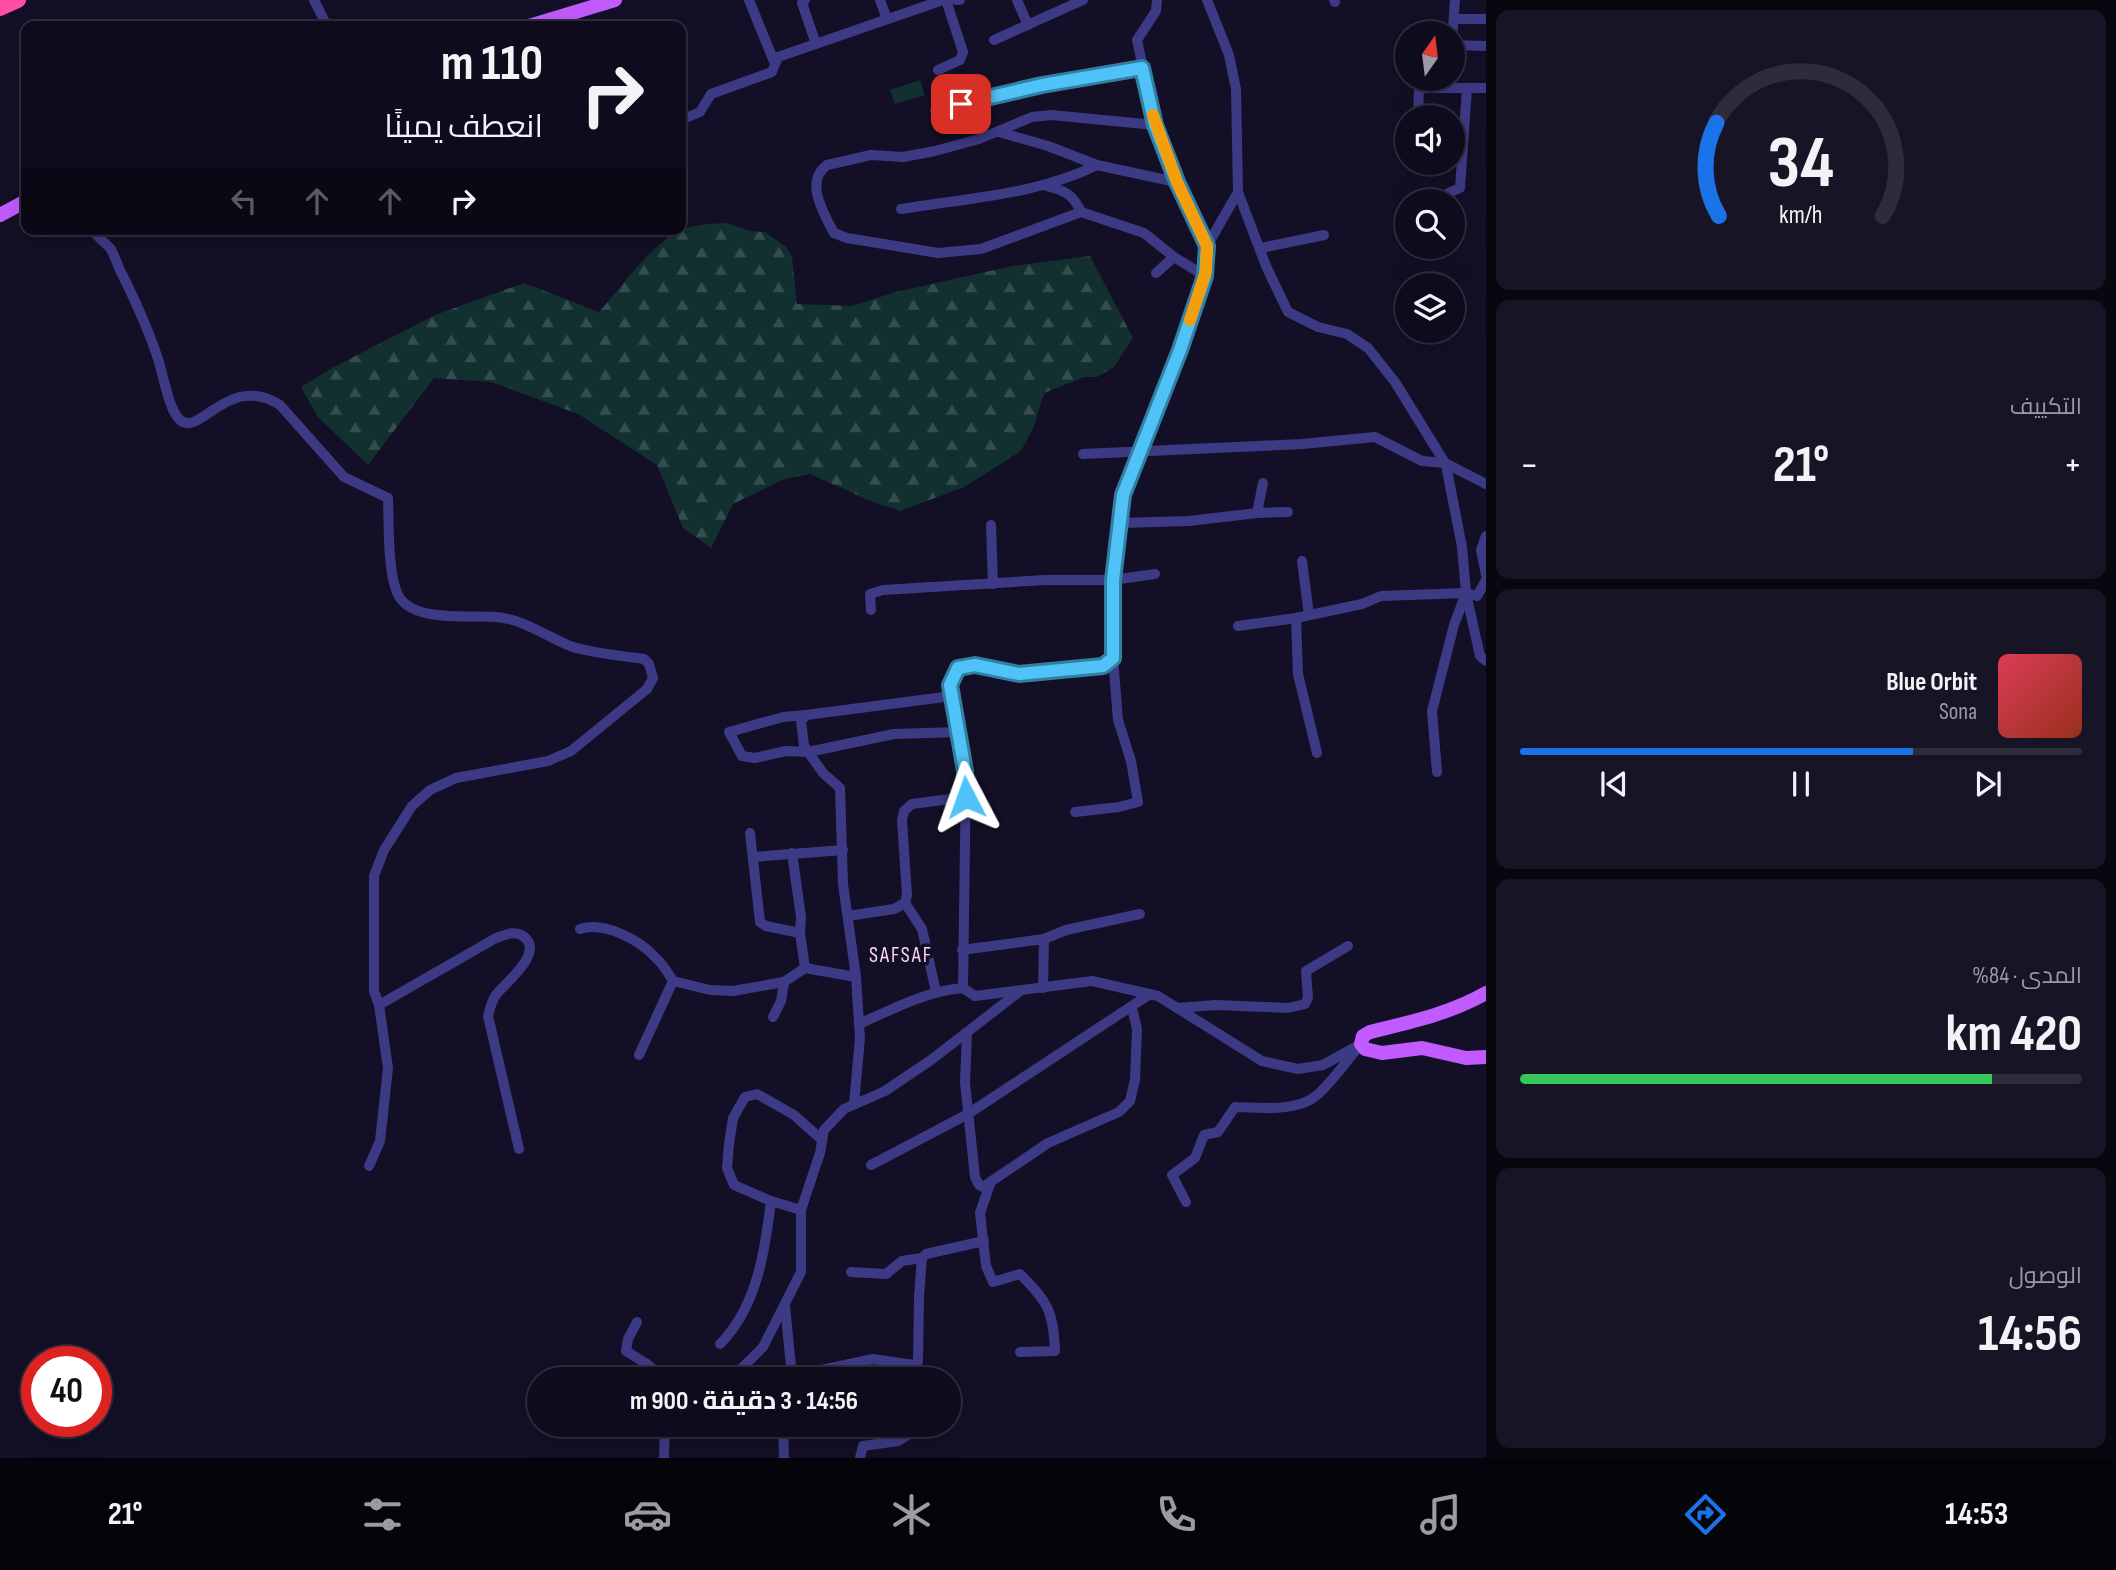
<!DOCTYPE html>
<html lang="ar">
<meta charset="utf-8">
<style>
body{margin:0;font-family:"Sofia Sans Condensed",Cairo,sans-serif;background:#171425;color:#f1f3f6;direction:rtl;height:100vh;display:flex;flex-direction:column;font-size:26px;white-space:nowrap}
*{box-sizing:border-box;margin:0}
p{font-size:23px;color:#9b9ba3}
.icon{flex:none;width:38px;height:38px;fill:none;stroke:currentColor;stroke-width:2;stroke-linecap:round;stroke-linejoin:round}
.map{position:relative;flex:1;overflow:hidden;direction:ltr}
.details{display:flex;flex-direction:column;gap:10px;padding:10px;background:#08060f;width:630px}
.details>*{flex:none}
.banner{position:absolute;left:21px;top:21px;width:665px;height:214px;border-radius:14px;box-shadow:0 7px 28px #0002,0 0 0 2px #2e2b3b;direction:rtl;background:#0e0b1c;color:#f1f3f6;overflow:hidden}
.needle{width:46px;rotate:14deg}
.tools{position:absolute;left:1395px;top:21px;display:grid;gap:14px}
.tools a{display:grid;place-items:center;width:70px;height:70px;border-radius:50%;background:#0e0b1c;box-shadow:0 7px 28px #0002,0 0 0 2px #2e2b3b;font-size:35px}
.speed{position:absolute;left:21px;top:1346px;display:flex;gap:14px;font-size:35px;font-weight:700;text-align:center}
.speed>*{display:grid;place-content:center;width:91px;height:91px;border-radius:50%;background:#0e0b1c;box-shadow:0 7px 28px #0002,0 0 0 2px #2e2b3b;line-height:1}
.speed .limit{border:10px solid #d22;background:#fff;color:#111}
.pin{position:absolute;display:grid;place-items:center;width:60px;height:60px;color:#fff;margin:-30px;border-radius:14px;box-shadow:0 4px 10px #0006}
.me{position:absolute;width:77px;margin:-38px;rotate:356deg;stroke-linejoin:round;filter:drop-shadow(0 0 5px #0008)}
.turn{display:flex;align-items:center;gap:24px;height:147px;padding:0 28px;font-size:32px}
.turn .icon{width:91px;height:91px;stroke-width:2.5}
.turn b{display:block;font-size:49px;line-height:60px}
.lanes{display:flex;align-items:center;height:66px;padding:0 28px;background:#0003;justify-content:center;gap:35px;direction:ltr}
.lanes .off{opacity:.35}
.big{font-size:52px;font-weight:700;line-height:1.1}
.details .widget{flex:1;display:flex;flex-direction:column;justify-content:center;gap:10px;min-width:0;padding:0 24px;border-radius:14px;background:#171425}
.details .dial{align-items:center;gap:0}
.dial svg{height:182px;overflow:visible;fill:none;stroke:#2e2b3b;stroke-width:7;stroke-linecap:round;text-anchor:middle}
.dial text{fill:#f1f3f6;stroke:none}
.song{display:flex;align-items:center;gap:21px}
.cover{width:84px;height:84px;border-radius:10px;background:linear-gradient(135deg,hsl(350 70% 55%),hsl(10 70% 35%))}
.played{height:7px;border-radius:4px;background:linear-gradient(90deg,#1a73e8 70%,#2e2b3b 70%)}
.keys{display:flex;justify-content:space-around;direction:ltr}
.heat{display:flex;justify-content:space-between;align-items:center;font-size:38px;direction:ltr}
.charge{height:10px;border-radius:5px;background:linear-gradient(90deg,#34c759 84%,#2e2b3b 0)}
.trip{position:absolute;left:527px;top:1367px;width:434px;height:70px;border-radius:35px;background:#0e0b1c;box-shadow:0 7px 28px #0002,0 0 0 2px #2e2b3b;font-weight:700;line-height:70px;text-align:center;direction:rtl}
.menu{display:flex;height:112px;justify-content:space-around;align-items:center;background:#06040b;color:#9b9ba3}
.menu .icon{width:49px;height:49px}
.menu .current{color:#1a73e8}
.menu b{font-size:32px;color:#f1f3f6}
main{display:flex;flex:1;min-height:0}
.map>svg:first-child{display:block}
.green{fill:#12302f}
.forest{fill:url(#forest-firs)}
.lines{fill:none;stroke-linecap:round;stroke-linejoin:round}
.minor{stroke:#3d3a85;stroke-width:10}
.major{stroke:#c25bff;stroke-width:14}
.highway{stroke:#ff4fa3;stroke-width:16}
.route-casing{stroke:#337fa1;stroke-width:18}
.route{stroke:#4fc3f7;stroke-width:12}
.slow{stroke:#f59e0b;stroke-width:12}
.labels{text-anchor:middle;stroke-width:7;stroke-linejoin:round;paint-order:stroke}
.neighbourhood-label{font-size:21px;letter-spacing:2px;fill:#ffd6f0;stroke:#130f26}
</style>
<main>
<section class="details">
<div class="widget dial"><svg viewBox="0 0 100 80">
<path d="M14 69A42 42 0 1 1 86 69"/>
<path d="M14 69A42 42 0 0 1 13 28" stroke="#1a73e8"/>
<text x="50" y="56" font-size="32" font-weight="700">34</text>
<text x="50" y="72" font-size="11">km/h</text>
</svg></div>
<div class="widget"><p>التكييف</p>
<div class="heat"><a>−</a><b class="big">21°</b><a>+</a></div>
</div>
<div class="widget">
<div class="song"><i class="cover"></i><div><b>Blue Orbit</b><p>Sona</p></div></div>
<div class="played"></div>
<div class="keys"><svg class="icon" aria-label="previous" viewBox="0 0 24 24"><path d="M18 5L8 12l10 7zM5 5v14"/></svg><svg class="icon" aria-label="pause" viewBox="0 0 24 24"><path d="M8 5v14M16 5v14"/></svg><svg class="icon" aria-label="next" viewBox="0 0 24 24"><path d="M6 5l10 7-10 7zM19 5v14"/></svg></div>
</div>
<div class="widget"><p>المدى · 84%</p><b class="big">420 km</b><div class="charge"></div></div>
<div class="widget"><p>الوصول</p><b class="big">14:56</b></div>
</section>
<div class="map">
<svg width="1486" height="1458" viewBox="0 0 1486 1458">
<defs>
<pattern id="forest-firs" width="22" height="20" patternUnits="userSpaceOnUse" patternTransform="scale(1.75)"><rect width="22" height="20" fill="#12302f"/><path d="M5 1l3.5 6h-7zM16 11l3.5 6h-7z" fill="#344d4e"/></pattern>
</defs>
<rect width="100%" height="100%" fill="#130f26"/>
<!-- green -->
<path class="green" d="M 920,80 L 925,95 L 895,104 L 890,90 Z"/>
<!-- forest -->
<path class="forest" d="M 727,223 L 750,231 L 765,232 L 786,247 L 792,257 L 797,304 L 852,306 L 896,292 L 1012,266 L 1090,256 L 1133,338 L 1114,367 L 1097,377 L 1084,377 L 1044,393 L 1034,426 L 1021,451 L 964,487 L 900,511 L 868,500 L 810,474 L 784,479 L 733,504 L 711,548 L 683,528 L 657,465 L 578,414 L 491,382 L 434,378 L 368,465 L 318,417 L 301,387 L 332,368 L 435,315 L 524,283 L 599,312 C 622,286 645,253 674,233 C 688,224 711,224 727,223 Z"/>
<g class="lines">
<!-- minor -->
<g class="minor">
<path d="M 314,0 L 327,26"/>
<path d="M 749,0 L 775,64"/>
<path d="M 805,0 L 802,3 L 816,44"/>
<path d="M 880,0 L 887,19"/>
<path d="M 956,0 L 960,0"/>
<path d="M 1017,0 L 1028,25"/>
<path d="M 1157,0 L 1156,11 L 1137,40 L 1155,125 L 1176,182 L 1207,246 L 1205,276 L 1171,374 L 1123,495 L 1113,580 L 1113,658 L 1103,665 L 1019,674 L 975,665 L 958,668 L 950,685 L 966,771 L 963,988 L 975,996 L 1092,981 L 1158,996 L 1262,1061 L 1298,1069 L 1323,1065 L 1361,1044 C 1347,1060 1333,1081 1317,1095 C 1298,1112 1259,1108 1235,1107 L 1218,1132 L 1204,1135 L 1195,1158 L 1172,1175 L 1186,1202"/>
<path d="M 1207,0 L 1229,55 L 1236,89 L 1238,192 L 1266,266 L 1288,312 L 1318,327 L 1347,334 L 1368,348 L 1395,382 L 1445,463"/>
<path d="M 1334,0 L 1335,2"/>
<path d="M 1454,19 L 1486,19"/>
<path d="M 994,40 L 1083,0"/>
<path d="M 1452,41 L 1455,0"/>
<path d="M 1452,45 L 1486,46"/>
<path d="M 938,70 L 960,60 L 963,52 L 946,0"/>
<path d="M 1419,88 L 1467,88"/>
<path d="M 935,111 L 1042,85 L 1142,68"/>
<path d="M 1418,117 L 1419,88 L 1427,79"/>
<path d="M 681,120 L 700,112 L 711,94 L 772,72 L 778,57 L 943,0"/>
<path d="M 1155,125 L 1051,115 L 1032,117 L 979,139 L 935,151 L 903,157 L 871,155 L 827,165 C 804,182 824,214 834,233 L 847,238 L 938,253 L 981,249 L 1081,212 L 1144,233 L 1174,257 L 1205,276"/>
<path d="M 999,132 L 1048,146 L 1097,165 L 1176,182"/>
<path d="M 1047,186 C 1065,191 1073,194 1081,212"/>
<path d="M 1448,193 L 1460,188 L 1467,88 L 1486,88"/>
<path d="M 901,209 C 967,198 1037,195 1097,165"/>
<path d="M 91,229 C 97,236 104,242 110,248 C 115,255 117,265 121,272 C 135,300 147,326 157,356 C 163,372 168,409 180,420 C 200,438 228,372 280,405 L 344,477 L 388,498 C 389,522 387,579 400,598 C 416,622 470,615 496,617 C 523,619 546,636 570,646 C 593,654 620,655 644,659 L 649,664 L 653,678 L 647,689 L 571,751 L 548,761 L 456,778 L 430,790 L 412,806 L 384,850 L 374,876 L 374,991 L 379,1005 L 496,938 C 505,935 514,930 523,936 C 546,952 505,983 496,995 C 491,1001 490,1010 488,1016 L 519,1149"/>
<path d="M 1207,246 L 1238,192"/>
<path d="M 1261,248 L 1324,235"/>
<path d="M 1156,273 L 1174,257"/>
<path d="M 1083,454 L 1302,444 L 1375,437 L 1422,461 L 1445,463 L 1486,484"/>
<path d="M 1446,465 L 1462,547 L 1466,593 L 1477,596 L 1486,580"/>
<path d="M 1257,513 L 1288,512"/>
<path d="M 1120,523 L 1189,521 L 1257,513 L 1263,483"/>
<path d="M 991,525 L 993,584"/>
<path d="M 1486,536 L 1481,550 L 1486,575"/>
<path d="M 1302,561 L 1309,615"/>
<path d="M 1466,593 L 1480,656 L 1486,661"/>
<path d="M 871,610 L 870,594 L 883,590 L 1045,580 L 1113,580 L 1155,574"/>
<path d="M 1296,618 L 1298,674 L 1317,753"/>
<path d="M 1238,626 L 1296,618 L 1362,604 L 1381,596 L 1466,593"/>
<path d="M 806,715 L 783,717 L 729,732 L 742,756 L 755,758 L 786,751 L 808,752 L 894,734 L 959,732"/>
<path d="M 1437,772 L 1432,711 L 1454,625 L 1466,593"/>
<path d="M 1075,812 L 1119,807 L 1138,802 L 1131,761 L 1118,720 L 1113,658"/>
<path d="M 750,833 L 760,922 L 766,926 L 800,933"/>
<path d="M 792,853 L 801,917 L 800,933 L 805,968"/>
<path d="M 753,857 L 843,850"/>
<path d="M 905,903 L 922,929 L 936,992"/>
<path d="M 848,916 L 894,909 L 905,903 L 907,895 L 902,820 L 904,811 L 912,804 L 966,797"/>
<path d="M 580,929 C 604,921 640,940 656,958 C 663,964 668,973 673,981 L 710,990 L 733,991 L 784,982 L 805,968 L 856,977"/>
<path d="M 1044,939 L 1066,930 L 1140,914"/>
<path d="M 962,950 L 1044,939 L 1043,988"/>
<path d="M 1177,1008 L 1216,1005 L 1288,1008 L 1305,1004 L 1308,998 L 1306,971 L 1348,946"/>
<path d="M 773,1017 L 781,1001 L 784,982"/>
<path d="M 859,1024 C 893,1009 926,991 963,988"/>
<path d="M 967,1032 L 965,1083 L 975,1177 L 979,1185 L 983,1187 L 1048,1143 L 1119,1112 L 1130,1101 L 1135,1080 L 1137,1029 L 1132,1008"/>
<path d="M 639,1055 L 673,981"/>
<path d="M 854,1104 L 860,1038 L 856,977 L 843,884 L 840,788 L 823,773 L 804,746 L 801,721 L 806,715 L 952,696"/>
<path d="M 871,1165 L 968,1114 L 1150,994"/>
<path d="M 369,1166 L 380,1141 L 388,1068 L 379,1005"/>
<path d="M 990,1184 L 980,1213 L 986,1266 L 993,1282 L 1020,1274 C 1049,1303 1053,1311 1055,1351 L 1020,1352"/>
<path d="M 771,1201 L 801,1210"/>
<path d="M 851,1272 L 886,1274 L 902,1261 L 922,1258 L 926,1254 L 984,1241"/>
<path d="M 785,1306 L 791,1367 L 788,1379"/>
<path d="M 637,1322 L 628,1339 L 626,1351 L 647,1364 L 664,1379"/>
<path d="M 720,1344 C 757,1307 765,1251 771,1201 L 734,1185 L 727,1168 L 729,1144 L 733,1118 L 745,1097 L 757,1094 L 794,1115 L 821,1139"/>
<path d="M 788,1377 L 873,1359 L 914,1365"/>
<path d="M 731,1379 L 763,1347 L 801,1272 L 801,1210 L 820,1153 L 824,1130 L 844,1109 L 885,1091 L 931,1060 L 1019,992"/>
<path d="M 913,1379 L 914,1365 L 918,1362 L 919,1296 L 922,1258"/>
<path d="M 783,1424 L 784,1458"/>
<path d="M 735,1432 L 744,1424"/>
<path d="M 664,1458 L 665,1424"/>
<path d="M 860,1458 L 863,1446 L 898,1441 L 908,1435 L 909,1424"/>
</g>
<!-- major -->
<g class="major">
<path d="M 529,26 L 615,0"/>
<path d="M 0,215 L 26,201"/>
<path d="M 1486,993 C 1449,1014 1410,1022 1370,1032 L 1363,1036 L 1361,1044 L 1365,1049 L 1382,1053 L 1422,1048 L 1466,1058 L 1486,1057"/>
</g>
<!-- highway -->
<path class="highway" d="M 0,8 L 18,0"/>
</g>
<g class="lines">
<defs>
<path id="route" d="M 961,104 L 1042,85 L 1142,68 L 1155,125 L 1177,182 L 1207,246 L 1205,276 L 1180,350 L 1123,495 L 1113,580 L 1113,658 L 1103,666 L 1019,674 L 975,665 L 958,668 L 950,685 L 965,771 L 966,797"/>
</defs>
<!-- route casing -->
<use href="#route" class="route-casing"/>
<!-- route -->
<use href="#route" class="route"/>
<!-- slow -->
<path class="slow" d="M 1153,115 L 1177,182 L 1207,246 L 1206,271 L 1190,320"/>
</g>
<g class="labels">
<!-- neighbourhood labels -->
<g class="neighbourhood-label">
<text x="901" y="962">SAFSAF</text>
</g>
</g>
</svg>
<div class="tools">
<a><svg class="needle" viewBox="-14 -14 28 28"><path d="M0-13l5 13h-10z" fill="#e53935"/><path d="M0 13l5-13h-10z" fill="#9b9ba3"/></svg></a>
<a><svg class="icon" aria-label="sound" viewBox="0 0 24 24"><path d="M4 9h4l5-4v14l-5-4H4zM17 9q2 3 0 6"/></svg></a>
<a><svg class="icon" aria-label="search" viewBox="0 0 24 24"><circle cx="10" cy="10" r="6"/><path d="M15 15l6 6"/></svg></a>
<a><svg class="icon" aria-label="layers" viewBox="0 0 24 24"><path d="M12 4l9 5-9 5-9-5zM3 14l9 5 9-5"/></svg></a>
</div>
<div class="speed"><div class="limit">40</div></div>
<div class="pin" style="left:961px;top:104px;background:#d93025"><svg class="icon" aria-label="arrive" viewBox="0 0 24 24"><path d="M6 21V4h12l-3 4 3 4H6"/></svg></div>
<svg class="me" style="left:966px;top:797px" viewBox="-20 -20 40 40"><path d="M0-17L14 15 0 8-14 15z" fill="#4fc3f7" stroke="#fff" stroke-width="4"/></svg>
<div class="trip">14:56 · 3 دقيقة · 900 m</div>
<div class="banner">
<div class="turn"><svg class="icon" aria-label="right" viewBox="0 0 24 24"><path d="M7 20v-9h11M14 6l5 5-5 5"/></svg><div><b>110 m</b>انعطف يمينًا</div></div>
<div class="lanes"><svg class="icon off" aria-label="left" viewBox="0 0 24 24"><path d="M17 20v-9H6M10 6l-5 5 5 5"/></svg><svg class="icon off" aria-label="ahead" viewBox="0 0 24 24"><path d="M12 20V5M6 11l6-6 6 6"/></svg><svg class="icon off" aria-label="ahead" viewBox="0 0 24 24"><path d="M12 20V5M6 11l6-6 6 6"/></svg><svg class="icon" aria-label="right" viewBox="0 0 24 24"><path d="M7 20v-9h11M14 6l5 5-5 5"/></svg></div>
</div>
</div>
</main>
<nav class="menu">
<b>14:53</b>
<svg class="icon current" aria-label="directions" viewBox="0 0 24 24"><path d="M12 3l9 9-9 9-9-9zM9 14v-3h6M13 9l2 2-2 2"/></svg>
<svg class="icon" aria-label="music" viewBox="0 0 24 24"><path d="M9 18V5l10-2v13"/><circle cx="6" cy="18" r="3"/><circle cx="16" cy="16" r="3"/></svg>
<svg class="icon" aria-label="phone" viewBox="0 0 24 24"><path d="M5 4h4l2 5-3 2q2 4 5 5l2-3 5 2v4C11 20 4 13 5 4z"/></svg>
<svg class="icon" aria-label="climate" viewBox="0 0 24 24"><path d="M12 3v18M4 7l16 10M4 17L20 7"/></svg>
<svg class="icon" aria-label="car" viewBox="0 0 24 24"><path d="M5 17H2v-5l4-1 3-4h7l3 4 3 1v5h-3M9 17h6M6 11h13"/><circle cx="7" cy="17" r="2"/><circle cx="17" cy="17" r="2"/></svg>
<svg class="icon" aria-label="filters" viewBox="0 0 24 24"><path d="M4 7h16M4 17h16"/><circle cx="9" cy="7" r="2"/><circle cx="15" cy="17" r="2"/></svg>
<b>21°</b>
</nav>
